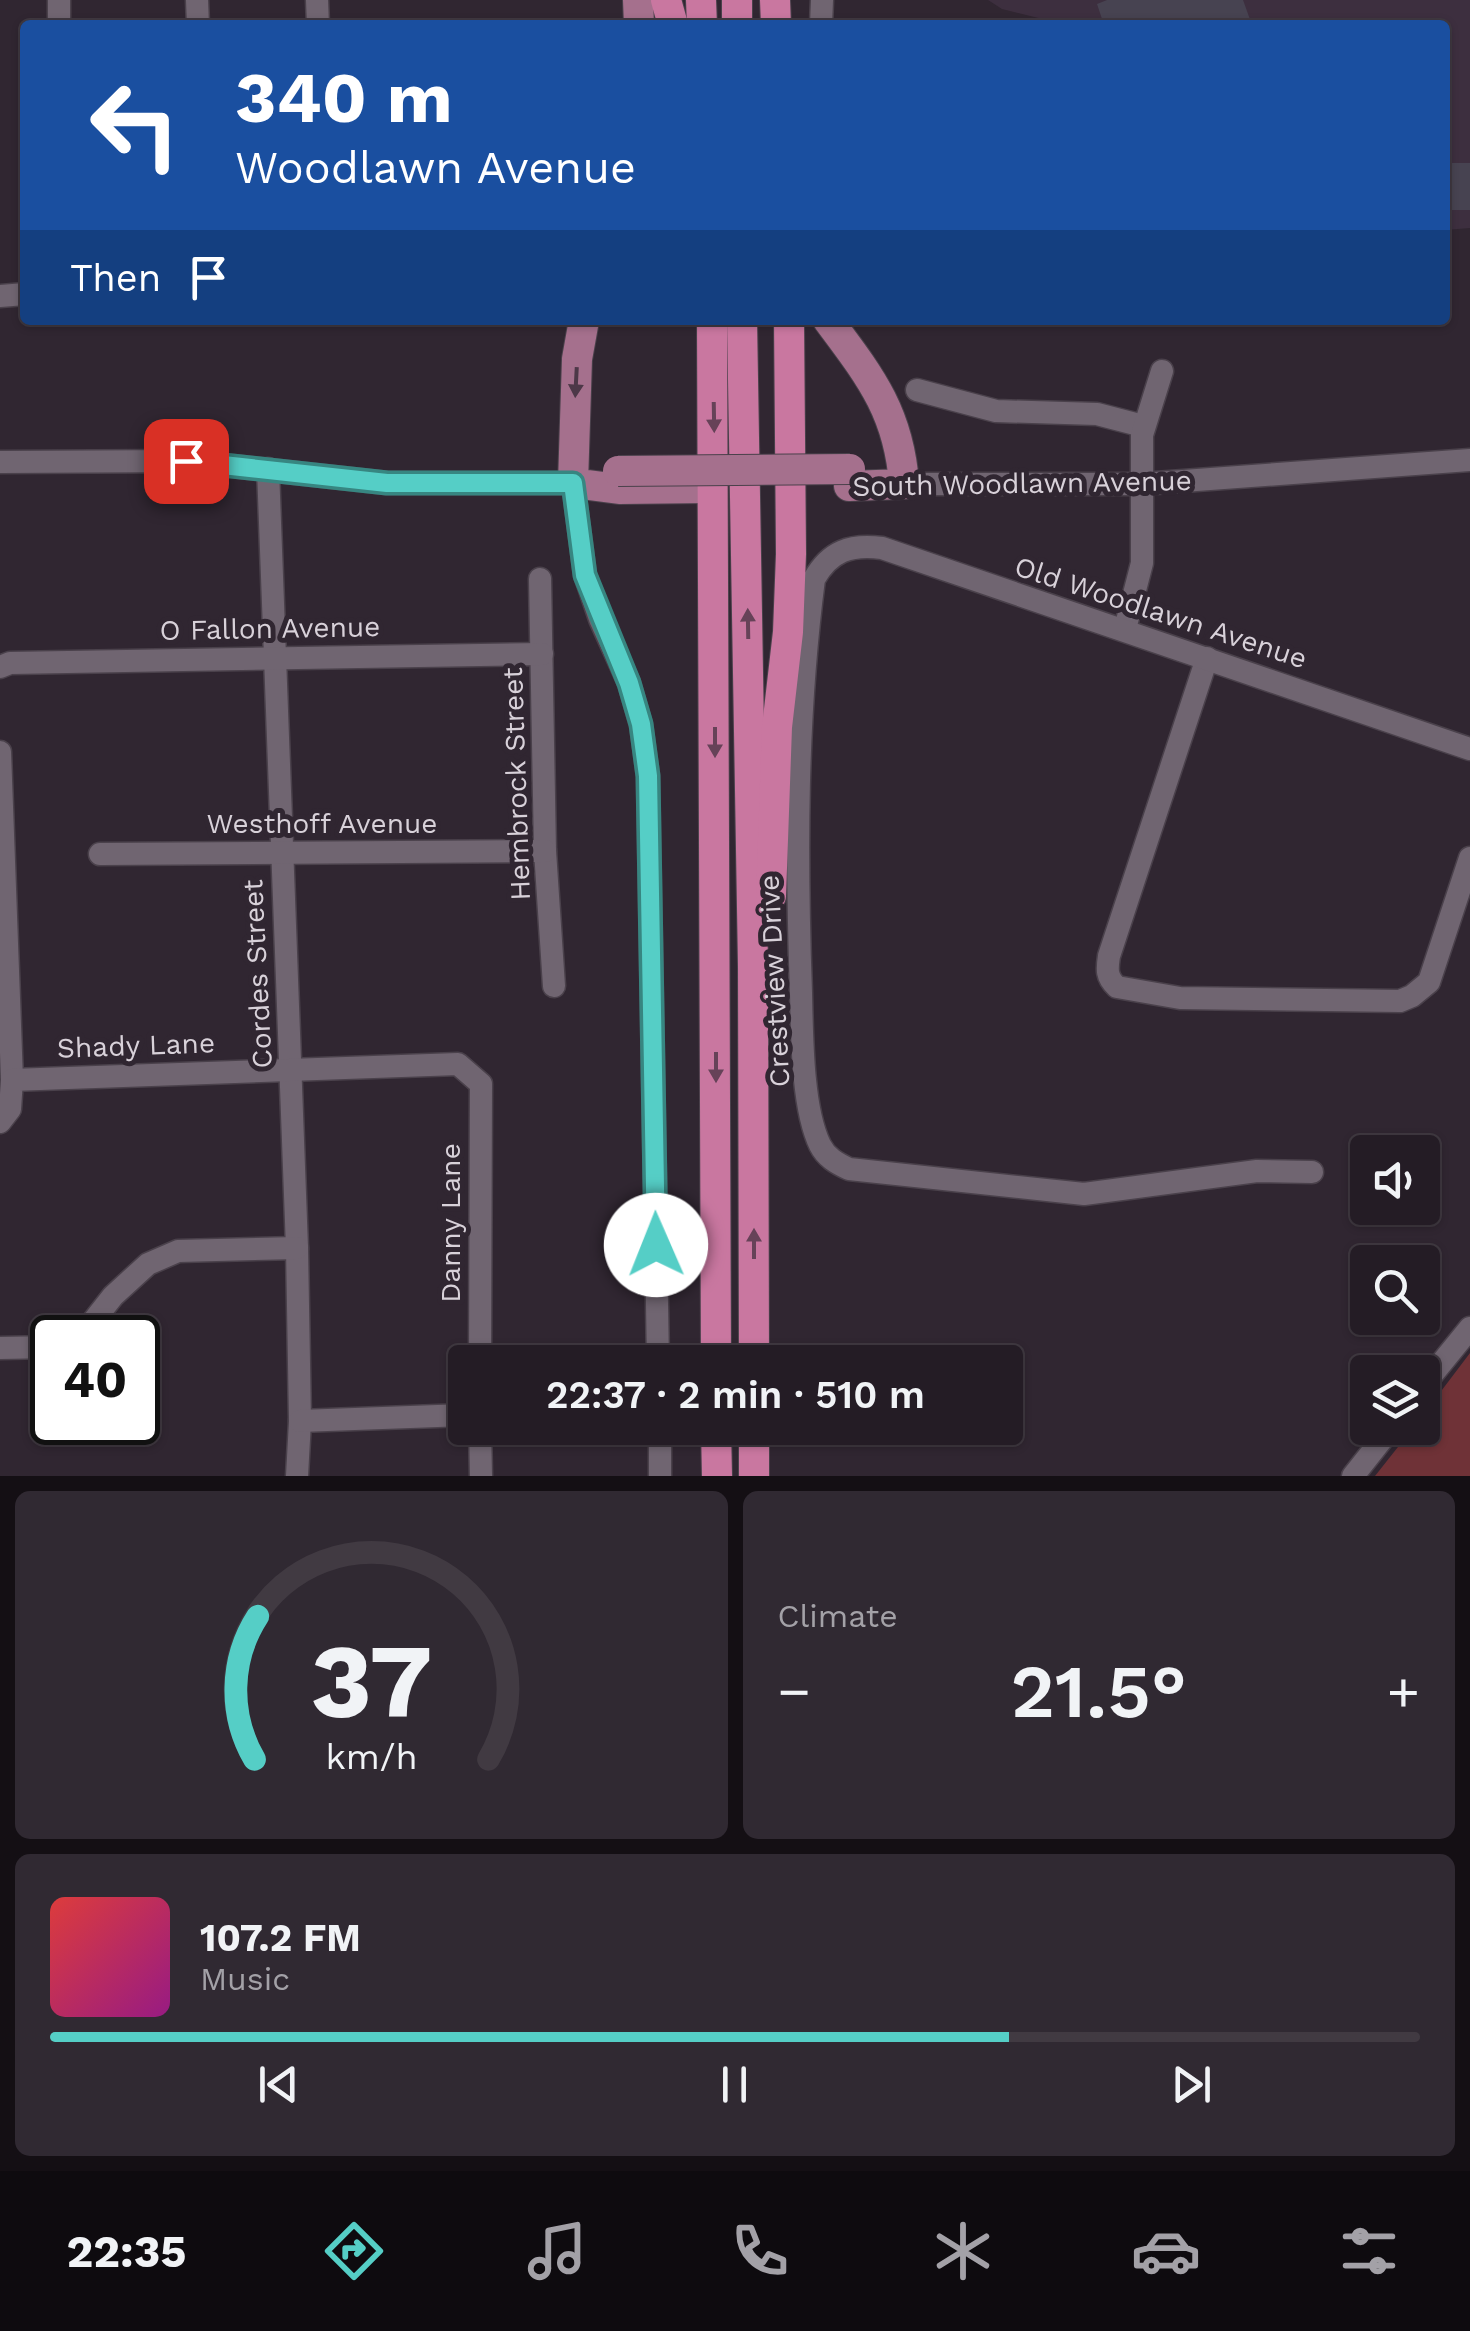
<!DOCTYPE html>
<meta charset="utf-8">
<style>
body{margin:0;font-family:"Work Sans",sans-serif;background:#302932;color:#f1f3f6;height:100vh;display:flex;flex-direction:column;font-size:38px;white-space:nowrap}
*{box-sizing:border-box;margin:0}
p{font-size:32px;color:#a3a1a7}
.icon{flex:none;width:55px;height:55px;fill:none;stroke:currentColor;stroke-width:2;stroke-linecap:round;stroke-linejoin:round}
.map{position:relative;height:1476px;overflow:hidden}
.details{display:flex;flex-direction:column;gap:15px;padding:15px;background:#140f14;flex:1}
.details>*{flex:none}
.guide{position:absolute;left:20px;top:20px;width:1430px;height:305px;border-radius:10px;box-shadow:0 2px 8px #0004,0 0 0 2px #413a42;background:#1a4fa0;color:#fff;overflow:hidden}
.fabs{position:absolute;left:1350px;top:1135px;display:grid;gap:20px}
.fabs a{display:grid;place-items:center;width:90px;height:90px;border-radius:10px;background:#241c25;box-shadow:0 2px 8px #0004,0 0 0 2px #413a42;font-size:50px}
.speed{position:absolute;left:30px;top:1315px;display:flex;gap:20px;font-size:50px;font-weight:700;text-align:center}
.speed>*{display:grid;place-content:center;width:130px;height:130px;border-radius:50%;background:#241c25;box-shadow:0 2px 8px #0004,0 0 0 2px #413a42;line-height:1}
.speed .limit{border:5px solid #111;border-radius:15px;background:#fff;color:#111}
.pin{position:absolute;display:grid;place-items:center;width:85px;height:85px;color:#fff;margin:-42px;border-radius:20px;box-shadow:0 5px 15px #0006}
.me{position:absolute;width:110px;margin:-55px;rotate:359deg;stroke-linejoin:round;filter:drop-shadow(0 0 8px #0008)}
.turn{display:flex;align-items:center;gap:35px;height:210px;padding:0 50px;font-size:45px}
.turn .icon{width:130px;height:130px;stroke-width:2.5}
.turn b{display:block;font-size:70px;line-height:85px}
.then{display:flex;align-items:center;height:95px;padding:0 50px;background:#0003;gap:20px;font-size:38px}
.big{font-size:75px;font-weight:600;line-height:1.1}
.details .tile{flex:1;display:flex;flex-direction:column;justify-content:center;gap:15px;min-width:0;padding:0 35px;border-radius:15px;background:#302932}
.details .dial{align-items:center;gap:0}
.dial svg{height:260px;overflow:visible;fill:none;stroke:#413a42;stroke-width:7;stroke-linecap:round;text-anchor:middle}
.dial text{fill:#f1f3f6;stroke:none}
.song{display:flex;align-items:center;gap:30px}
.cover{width:120px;height:120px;border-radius:15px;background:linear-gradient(135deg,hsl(0 70% 55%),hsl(310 70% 35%))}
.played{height:10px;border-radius:5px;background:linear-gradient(90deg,#55cec6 70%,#413a42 70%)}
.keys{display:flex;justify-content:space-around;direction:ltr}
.heat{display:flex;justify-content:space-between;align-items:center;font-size:55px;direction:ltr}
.details .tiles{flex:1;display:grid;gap:15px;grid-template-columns:1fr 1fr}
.tile:last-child{grid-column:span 2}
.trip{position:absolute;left:448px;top:1345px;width:575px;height:100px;border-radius:10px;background:#241c25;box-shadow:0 2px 8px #0004,0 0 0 2px #413a42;font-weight:600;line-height:100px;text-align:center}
.tabs{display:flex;height:160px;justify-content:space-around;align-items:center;background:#0e0b0f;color:#a3a1a7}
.tabs .icon{width:70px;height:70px}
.tabs .current{color:#55cec6}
.tabs b{font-size:45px;color:#f1f3f6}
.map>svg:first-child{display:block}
.built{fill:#3d2f3f}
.green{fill:#6f3237}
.building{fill:#474351}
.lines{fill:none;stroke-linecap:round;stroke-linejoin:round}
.minor-casing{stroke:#4a414b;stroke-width:25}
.major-casing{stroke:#4a414b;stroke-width:32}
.highway-casing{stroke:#4a414b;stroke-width:32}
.minor{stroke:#706571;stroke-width:22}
.major{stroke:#a5708d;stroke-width:30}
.highway{stroke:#c977a0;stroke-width:30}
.major-bridge-casing{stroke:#4a414b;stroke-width:32;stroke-linecap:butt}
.major-bridge{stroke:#a5708d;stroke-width:30}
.oneway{fill:#4d3848}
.oneway2{fill:#664258}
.route-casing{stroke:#378681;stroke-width:25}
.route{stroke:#55cec6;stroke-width:18}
.labels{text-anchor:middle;stroke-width:10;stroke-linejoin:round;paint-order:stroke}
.street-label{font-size:28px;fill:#d8d1d9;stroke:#302631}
</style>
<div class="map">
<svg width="1470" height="1476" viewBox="0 0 1470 1476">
<rect width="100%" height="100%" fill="#302631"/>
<!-- built -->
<path class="built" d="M 988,0 L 1470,0 L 1470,228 L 1445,230 L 1445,25 L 1067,25 L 1002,9 Z"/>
<!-- green -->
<path class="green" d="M 1470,1353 L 1470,1476 L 1375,1476 L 1413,1428 L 1422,1428 L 1423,1415 Z"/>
<!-- building -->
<g class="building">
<path d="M 1107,0 L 1243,0 L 1252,25 L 1104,25 L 1097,4 Z"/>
<rect x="1445" y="163" width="25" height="47"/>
</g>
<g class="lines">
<defs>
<g id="minor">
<path d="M 59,0 L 59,25"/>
<path d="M 197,0 L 198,25"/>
<path d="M 317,0 L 318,25"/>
<path d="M 821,25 L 822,0"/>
<path d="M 0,296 L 25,294"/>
<path d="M 917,390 L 996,411 L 1097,414 L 1143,426"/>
<path d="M 0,462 L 186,461 L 387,483 L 573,483 L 585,575 L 600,619 L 629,683 L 641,725 L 648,776 L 658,1362"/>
<path d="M 268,469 L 297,1248 L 300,1421 L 297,1476"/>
<path d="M 904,484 L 1142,484 L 1470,460"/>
<path d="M 540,579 L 545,851 L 554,986"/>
<path d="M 1125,629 L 1142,563 L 1142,435 L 1162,371"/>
<path d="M 1207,658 L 1109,956 C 1107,969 1106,977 1117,987 L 1180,998 L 1400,1001 L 1412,996 L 1429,982 L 1470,858"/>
<path d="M 0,667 L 10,663 L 542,654"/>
<path d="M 0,752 L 12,1080"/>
<path d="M 100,854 L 545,851"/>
<path d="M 0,1122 L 10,1109 L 12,1080 L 458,1064 L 481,1084 L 480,1362"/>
<path d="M 1312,1172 L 1257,1171 L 1084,1194 L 849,1169 C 836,1163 826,1157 820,1145 C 802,1108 802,1035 801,993 C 796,854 796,717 814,579 C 830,551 850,544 882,548 L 1470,749"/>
<path d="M 80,1338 L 113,1296 L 148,1264 L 178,1251 L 297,1248"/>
<path d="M 0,1348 L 52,1347"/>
<path d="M 1422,1387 L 1470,1328"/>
<path d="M 300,1421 L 465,1415"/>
<path d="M 480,1428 L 481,1476"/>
<path d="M 660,1428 L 660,1476"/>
<path d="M 1353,1476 L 1391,1428"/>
</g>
<g id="major">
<path d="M 638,0 L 639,25"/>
<path d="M 584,320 L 577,359 L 573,483 L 619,489 L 709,488"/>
<path d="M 828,320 C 869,375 899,412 904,484 L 849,486"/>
</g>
<g id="highway">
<path d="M 666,0 L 673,25"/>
<path d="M 701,0 L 702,25"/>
<path d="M 737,0 L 737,25"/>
<path d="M 775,0 L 776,25"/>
<path d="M 712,320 L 716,1362"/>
<path d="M 742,320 L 753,966 L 754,1362"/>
<path d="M 771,896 L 777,727 L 788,632 L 791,554 L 789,320"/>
<path d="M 716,1428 L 717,1476"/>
<path d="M 754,1428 L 754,1476"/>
</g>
</defs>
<!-- minor casing -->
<use href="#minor" class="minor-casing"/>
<!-- major casing -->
<use href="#major" class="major-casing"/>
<!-- highway casing -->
<use href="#highway" class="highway-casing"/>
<!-- minor -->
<use href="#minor" class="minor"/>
<!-- major -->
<use href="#major" class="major"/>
<!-- highway -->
<use href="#highway" class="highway"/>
<defs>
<path id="major-bridge" d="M 618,471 L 850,469"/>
</defs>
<!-- major-bridge casing -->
<use href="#major-bridge" class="major-bridge-casing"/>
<!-- major-bridge -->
<use href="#major-bridge" class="major-bridge"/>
</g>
<!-- one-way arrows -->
<defs><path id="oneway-solid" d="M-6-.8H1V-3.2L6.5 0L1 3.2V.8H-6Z" transform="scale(2.5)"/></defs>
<use class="oneway" href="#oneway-solid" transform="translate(576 382) rotate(93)"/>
<g class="oneway2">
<use href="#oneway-solid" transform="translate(714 417) rotate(89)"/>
<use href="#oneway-solid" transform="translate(748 624) rotate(-91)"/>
<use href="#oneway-solid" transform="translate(715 742) rotate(90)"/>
<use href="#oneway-solid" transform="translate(716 1067) rotate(90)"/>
<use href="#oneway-solid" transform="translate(754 1244) rotate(-90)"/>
</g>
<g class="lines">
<defs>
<path id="route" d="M 186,461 L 387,483 L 573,483 L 585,575 L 629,683 L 641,724 L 648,776 L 656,1245"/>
</defs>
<!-- route casing -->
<use href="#route" class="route-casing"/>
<!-- route -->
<use href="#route" class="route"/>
</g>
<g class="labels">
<!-- street labels -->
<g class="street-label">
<text transform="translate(1022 483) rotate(-1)" y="10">South Woodlawn Avenue</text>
<text transform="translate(1161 612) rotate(18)" y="10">Old Woodlawn Avenue</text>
<text transform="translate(270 628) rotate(-1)" y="10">O Fallon Avenue</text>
<text transform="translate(516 784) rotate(-92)" y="10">Hembrock Street</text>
<text x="322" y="833">Westhoff Avenue</text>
<text transform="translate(257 974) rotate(-93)" y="10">Cordes Street</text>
<text transform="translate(774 981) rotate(-93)" y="10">Crestview Drive</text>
<text transform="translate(136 1045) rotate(-2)" y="10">Shady Lane</text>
<text transform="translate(450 1223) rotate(-90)" y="10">Danny Lane</text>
</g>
</g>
</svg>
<div class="fabs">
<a><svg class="icon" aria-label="sound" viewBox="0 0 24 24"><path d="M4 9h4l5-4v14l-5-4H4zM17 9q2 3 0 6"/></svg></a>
<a><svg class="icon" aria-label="search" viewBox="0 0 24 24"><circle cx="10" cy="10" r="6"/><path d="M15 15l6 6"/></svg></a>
<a><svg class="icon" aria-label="layers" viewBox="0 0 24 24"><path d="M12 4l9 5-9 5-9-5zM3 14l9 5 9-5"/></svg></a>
</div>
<div class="speed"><div class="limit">40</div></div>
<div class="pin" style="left:186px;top:461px;background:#d93025"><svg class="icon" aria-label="arrive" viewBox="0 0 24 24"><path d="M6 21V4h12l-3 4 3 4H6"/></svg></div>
<svg class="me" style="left:656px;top:1245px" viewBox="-20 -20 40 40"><circle r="19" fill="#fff"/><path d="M0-13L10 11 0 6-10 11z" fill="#55cec6"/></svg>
<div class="trip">22:37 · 2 min · 510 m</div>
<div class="guide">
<div class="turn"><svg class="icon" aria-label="left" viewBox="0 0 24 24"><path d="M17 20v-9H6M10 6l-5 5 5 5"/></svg><div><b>340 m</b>Woodlawn Avenue</div></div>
<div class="then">Then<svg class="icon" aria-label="arrive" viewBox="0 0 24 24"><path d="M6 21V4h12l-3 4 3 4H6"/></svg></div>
</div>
</div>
<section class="details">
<div class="tiles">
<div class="tile dial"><svg viewBox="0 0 100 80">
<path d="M14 69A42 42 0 1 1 86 69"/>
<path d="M14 69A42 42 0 0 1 15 25" stroke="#55cec6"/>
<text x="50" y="56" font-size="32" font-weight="700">37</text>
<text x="50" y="72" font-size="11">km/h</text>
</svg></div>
<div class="tile"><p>Climate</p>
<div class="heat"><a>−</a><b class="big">21.5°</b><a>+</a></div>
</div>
<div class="tile">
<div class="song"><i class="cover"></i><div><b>107.2 FM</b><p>Music</p></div></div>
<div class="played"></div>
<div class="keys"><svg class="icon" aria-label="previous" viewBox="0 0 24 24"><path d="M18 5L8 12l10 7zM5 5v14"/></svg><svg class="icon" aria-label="pause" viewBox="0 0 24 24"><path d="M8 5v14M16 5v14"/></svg><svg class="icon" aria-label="next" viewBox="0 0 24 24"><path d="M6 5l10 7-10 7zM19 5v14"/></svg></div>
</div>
</div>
</section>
<nav class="tabs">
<b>22:35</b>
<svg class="icon current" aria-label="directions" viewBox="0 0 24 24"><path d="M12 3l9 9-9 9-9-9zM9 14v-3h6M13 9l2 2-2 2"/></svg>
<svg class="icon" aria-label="music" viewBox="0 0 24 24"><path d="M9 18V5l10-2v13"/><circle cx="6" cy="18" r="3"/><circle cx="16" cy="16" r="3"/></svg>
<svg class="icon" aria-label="phone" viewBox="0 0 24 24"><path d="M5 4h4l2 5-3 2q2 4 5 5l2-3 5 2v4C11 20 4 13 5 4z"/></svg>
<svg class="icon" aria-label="climate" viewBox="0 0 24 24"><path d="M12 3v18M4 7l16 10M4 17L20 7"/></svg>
<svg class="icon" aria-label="car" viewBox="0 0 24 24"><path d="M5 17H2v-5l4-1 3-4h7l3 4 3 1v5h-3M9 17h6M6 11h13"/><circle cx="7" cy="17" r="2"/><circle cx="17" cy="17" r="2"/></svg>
<svg class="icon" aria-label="filters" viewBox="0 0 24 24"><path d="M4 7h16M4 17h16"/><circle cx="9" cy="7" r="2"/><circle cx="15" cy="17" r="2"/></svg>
</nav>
